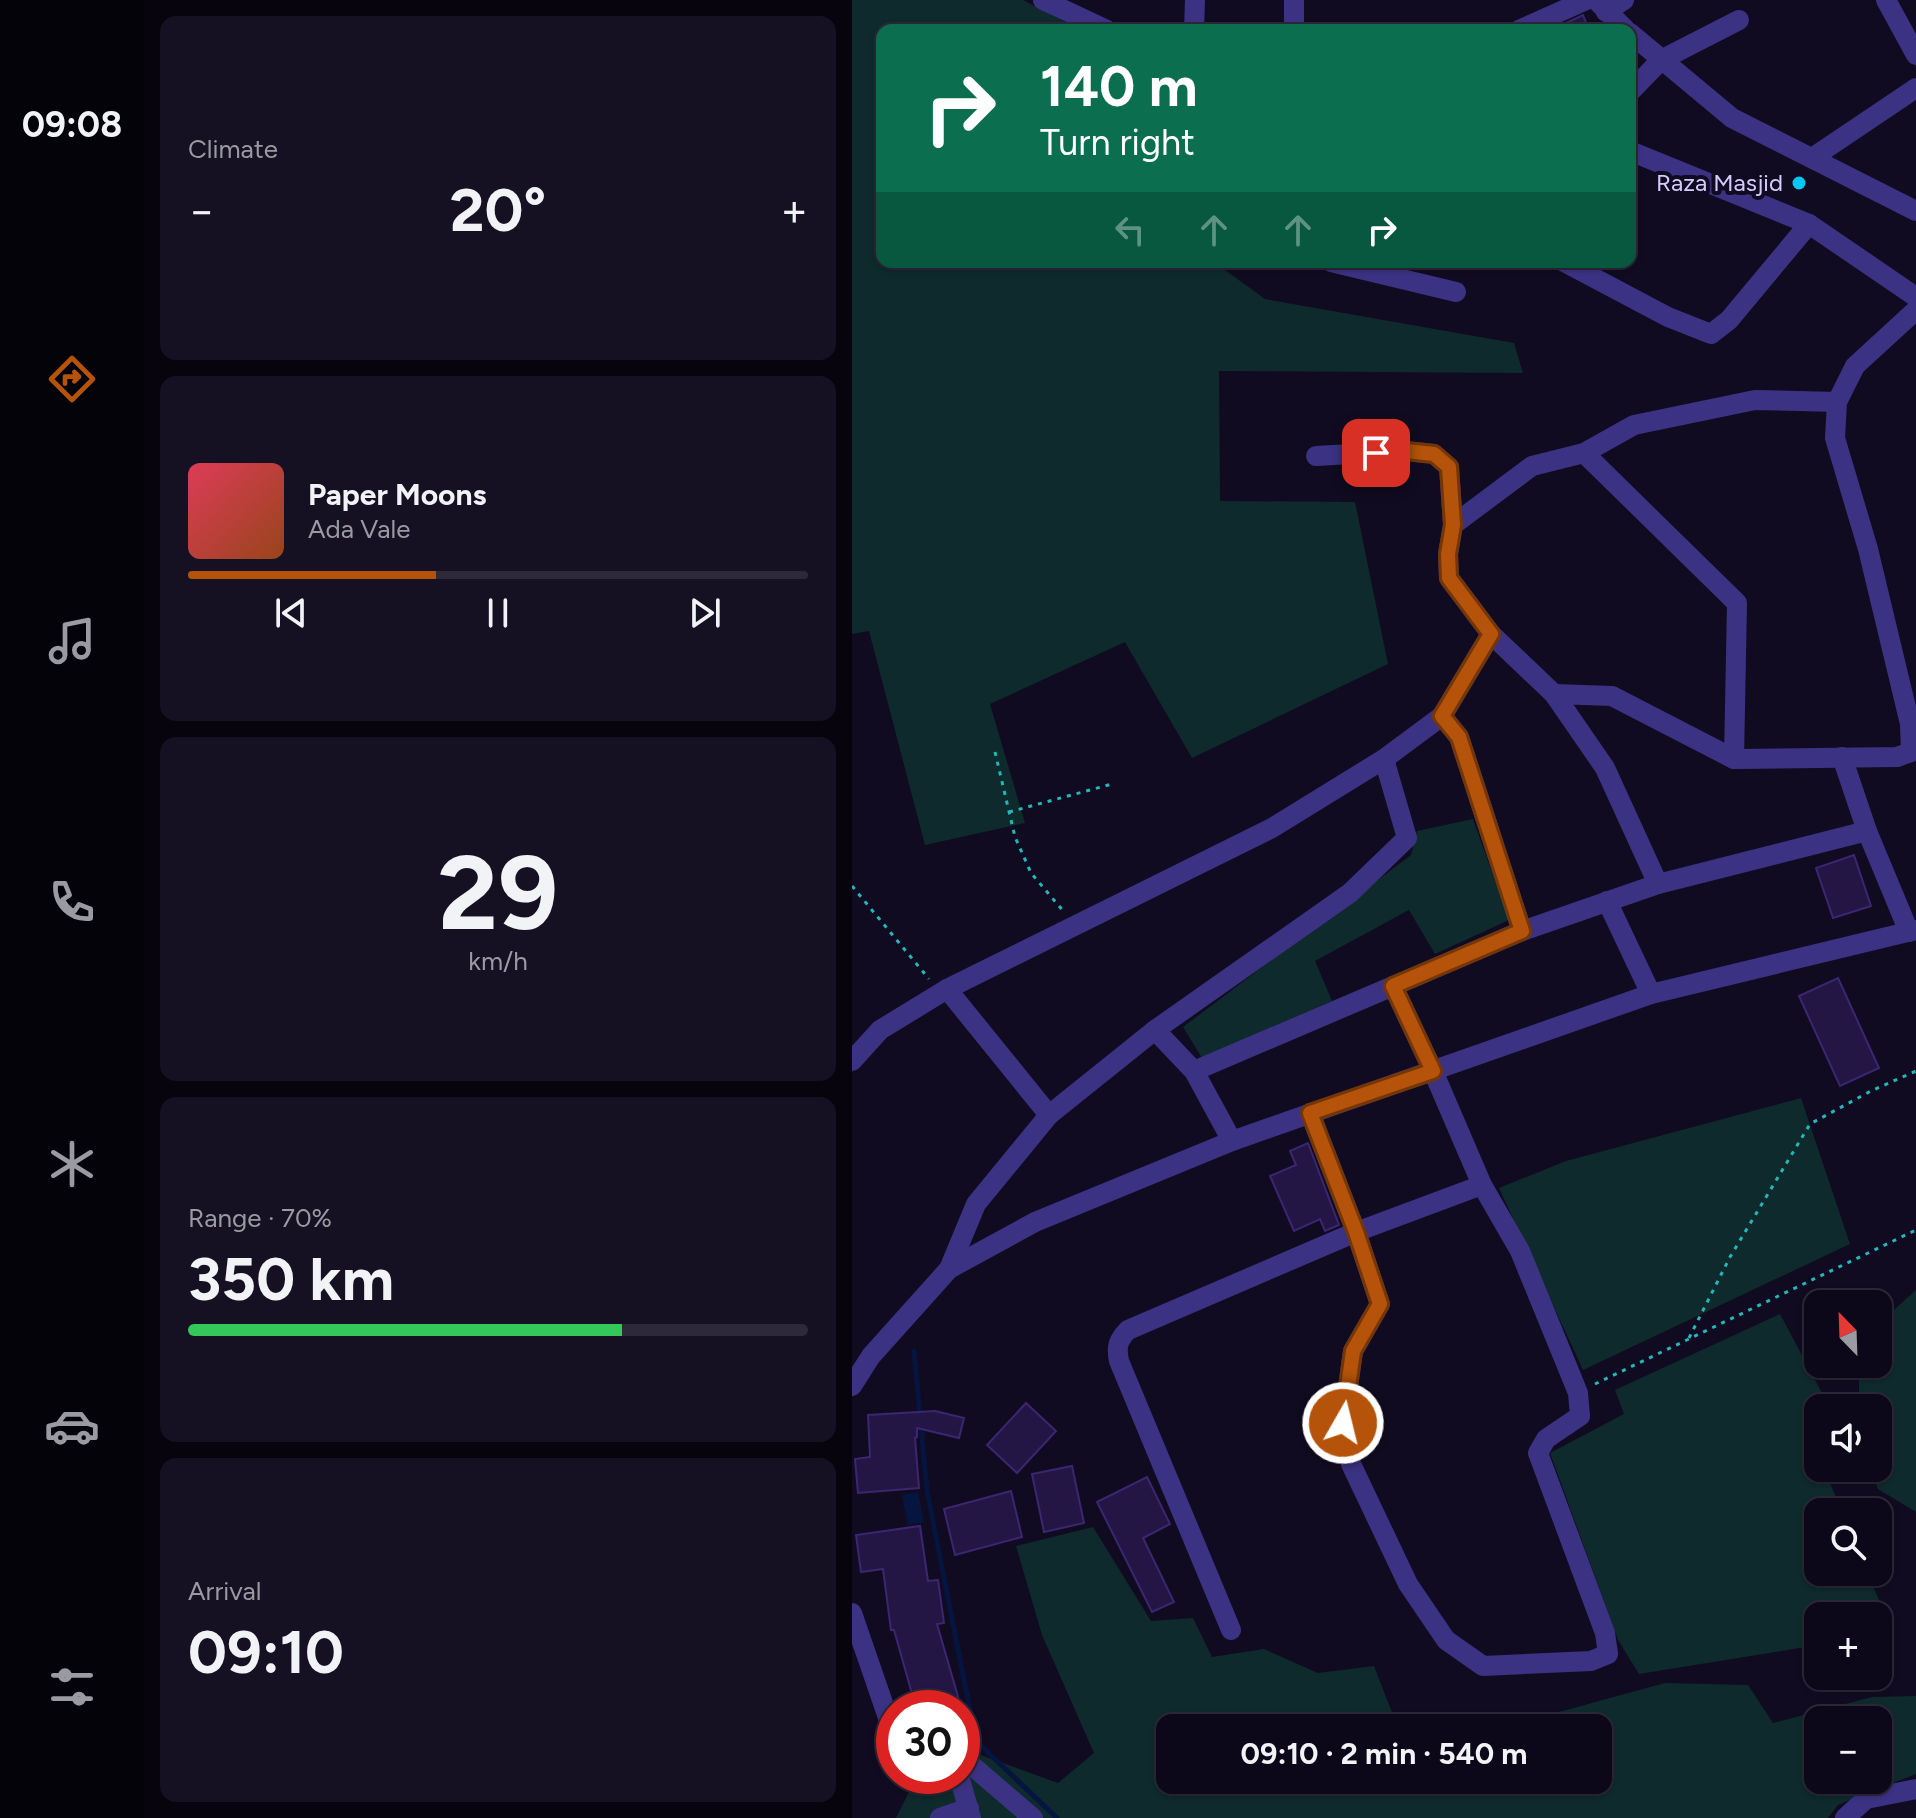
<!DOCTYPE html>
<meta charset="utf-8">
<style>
body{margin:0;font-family:Figtree,sans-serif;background:#161122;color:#f1f3f6;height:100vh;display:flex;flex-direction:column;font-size:30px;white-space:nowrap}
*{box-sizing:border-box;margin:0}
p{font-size:26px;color:#9a9aa2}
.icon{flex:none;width:44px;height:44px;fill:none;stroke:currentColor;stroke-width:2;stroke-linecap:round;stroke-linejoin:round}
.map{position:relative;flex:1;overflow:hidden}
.details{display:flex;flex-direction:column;gap:16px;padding:16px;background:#07040e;width:708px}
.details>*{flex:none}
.banner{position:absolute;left:24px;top:24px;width:760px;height:244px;border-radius:16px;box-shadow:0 2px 6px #0004,0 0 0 2px #2d2938;background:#0b6e4f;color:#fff;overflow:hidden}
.needle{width:52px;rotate:337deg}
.fabs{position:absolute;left:952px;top:1290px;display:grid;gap:16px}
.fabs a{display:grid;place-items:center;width:88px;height:88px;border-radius:16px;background:#0d0819;box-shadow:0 2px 6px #0004,0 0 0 2px #2d2938;font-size:40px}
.speed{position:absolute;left:24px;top:1690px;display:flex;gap:16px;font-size:40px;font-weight:700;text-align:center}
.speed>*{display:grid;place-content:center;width:104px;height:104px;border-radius:50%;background:#0d0819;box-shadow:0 2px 6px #0004,0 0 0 2px #2d2938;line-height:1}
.speed .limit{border:12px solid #d22;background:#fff;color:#111}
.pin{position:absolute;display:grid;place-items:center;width:68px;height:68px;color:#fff;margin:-34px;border-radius:16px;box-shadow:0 4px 12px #0006}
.me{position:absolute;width:88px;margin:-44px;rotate:8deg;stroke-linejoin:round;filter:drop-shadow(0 0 6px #0008)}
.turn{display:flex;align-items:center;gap:28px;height:168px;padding:0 32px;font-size:36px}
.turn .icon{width:104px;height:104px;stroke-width:2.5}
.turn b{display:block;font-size:56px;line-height:68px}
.lanes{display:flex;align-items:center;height:76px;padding:0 32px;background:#0003;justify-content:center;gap:40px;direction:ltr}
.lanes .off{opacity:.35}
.big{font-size:60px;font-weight:700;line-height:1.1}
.details .widget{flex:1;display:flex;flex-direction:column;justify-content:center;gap:12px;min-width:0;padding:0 28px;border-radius:16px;background:#161122}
.details .dial{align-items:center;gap:0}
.dial b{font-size:104px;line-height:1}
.song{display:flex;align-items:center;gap:24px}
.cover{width:96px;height:96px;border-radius:12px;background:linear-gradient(135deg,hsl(350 70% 55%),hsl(20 70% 35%))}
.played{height:8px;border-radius:4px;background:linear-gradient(90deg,#b45309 40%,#2d2938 40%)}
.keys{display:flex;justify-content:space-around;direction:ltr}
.heat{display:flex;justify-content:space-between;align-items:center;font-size:44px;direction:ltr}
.charge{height:12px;border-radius:6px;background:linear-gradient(90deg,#34c759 70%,#2d2938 0)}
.trip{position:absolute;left:304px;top:1714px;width:456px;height:80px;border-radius:16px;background:#0d0819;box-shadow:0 2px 6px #0004,0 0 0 2px #2d2938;font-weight:700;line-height:80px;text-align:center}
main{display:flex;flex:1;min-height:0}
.tab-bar{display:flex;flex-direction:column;width:144px;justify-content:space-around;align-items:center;background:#05030a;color:#9a9aa2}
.tab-bar .icon{width:56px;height:56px}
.tab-bar .selected{color:#b45309}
.tab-bar b{font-size:36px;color:#f1f3f6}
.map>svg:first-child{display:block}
.green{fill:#0e2a2c;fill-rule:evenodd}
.water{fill:#051540}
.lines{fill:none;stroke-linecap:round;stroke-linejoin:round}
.stream{stroke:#051540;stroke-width:5}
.building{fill:#231644;stroke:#3b2672;stroke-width:2}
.path{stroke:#23b7bb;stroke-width:3;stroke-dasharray:4 6;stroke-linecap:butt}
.minor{stroke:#3c3284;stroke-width:20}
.route-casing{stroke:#753606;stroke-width:20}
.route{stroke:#b45309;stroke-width:14}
.poi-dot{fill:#00c8f6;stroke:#110b21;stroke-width:3}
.labels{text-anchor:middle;stroke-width:8;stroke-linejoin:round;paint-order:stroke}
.poi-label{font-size:24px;fill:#d6cbff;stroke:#110b21;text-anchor:end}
</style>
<main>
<nav class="tab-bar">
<b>09:08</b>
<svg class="icon selected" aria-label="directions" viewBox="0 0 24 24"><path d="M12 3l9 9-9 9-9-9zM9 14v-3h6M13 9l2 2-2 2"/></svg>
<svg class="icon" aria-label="music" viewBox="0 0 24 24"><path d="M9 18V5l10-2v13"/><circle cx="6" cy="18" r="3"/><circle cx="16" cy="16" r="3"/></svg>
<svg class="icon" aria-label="phone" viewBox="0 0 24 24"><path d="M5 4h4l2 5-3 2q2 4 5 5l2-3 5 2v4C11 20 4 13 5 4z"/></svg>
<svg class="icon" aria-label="climate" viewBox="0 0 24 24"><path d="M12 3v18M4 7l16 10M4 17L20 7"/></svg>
<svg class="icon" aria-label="car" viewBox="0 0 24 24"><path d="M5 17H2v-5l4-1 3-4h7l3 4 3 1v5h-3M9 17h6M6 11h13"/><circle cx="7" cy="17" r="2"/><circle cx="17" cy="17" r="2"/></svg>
<svg class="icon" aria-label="filters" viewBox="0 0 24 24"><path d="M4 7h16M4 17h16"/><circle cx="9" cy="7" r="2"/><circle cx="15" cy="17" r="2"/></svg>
</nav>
<section class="details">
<div class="widget"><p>Climate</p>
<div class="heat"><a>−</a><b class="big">20°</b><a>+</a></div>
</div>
<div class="widget">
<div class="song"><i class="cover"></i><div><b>Paper Moons</b><p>Ada Vale</p></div></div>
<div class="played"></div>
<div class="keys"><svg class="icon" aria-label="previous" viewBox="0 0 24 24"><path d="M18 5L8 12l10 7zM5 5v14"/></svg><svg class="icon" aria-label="pause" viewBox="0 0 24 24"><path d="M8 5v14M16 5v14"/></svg><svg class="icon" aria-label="next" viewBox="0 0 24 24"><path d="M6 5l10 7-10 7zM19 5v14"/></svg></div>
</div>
<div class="widget dial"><b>29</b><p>km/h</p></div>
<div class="widget"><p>Range · 70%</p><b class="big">350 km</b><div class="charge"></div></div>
<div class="widget"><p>Arrival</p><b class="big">09:10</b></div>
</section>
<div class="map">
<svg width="1064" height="1818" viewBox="0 0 1064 1818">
<rect width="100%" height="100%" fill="#110b21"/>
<!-- green -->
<g class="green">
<path d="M 0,0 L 171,0 L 229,30 L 30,30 L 30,262 L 362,262 L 413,299 L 662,343 L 671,373 L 367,371 L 368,501 L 503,502 L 536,664 L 340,758 L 273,642 L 138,704 L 173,823 L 73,845 L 17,631 L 0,634 Z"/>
<path d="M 621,819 L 657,920 L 583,954 L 557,910 L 463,961 L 480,1001 L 350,1058 L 331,1027 L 559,855 L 565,831 Z"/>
<path d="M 949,1098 L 998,1244 L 731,1370 L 647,1188 L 714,1161 Z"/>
<path d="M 1064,1290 L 1064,1512 L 1026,1489 L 1018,1468 L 1026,1468 L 1026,1408 L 1007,1408 L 1007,1364 L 1026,1364 L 1026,1324 Z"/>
<path d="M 928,1314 L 978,1408 L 966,1408 L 966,1468 L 972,1468 L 990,1512 L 966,1512 L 966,1572 L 1015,1572 L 1035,1619 L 1026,1623 L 1026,1616 L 966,1616 L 966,1645 L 787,1674 L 766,1640 L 698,1453 L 772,1414 L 763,1390 Z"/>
<path d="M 241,1527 L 299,1621 L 341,1618 L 360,1657 L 412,1649 L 466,1673 L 522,1666 L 546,1728 L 318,1728 L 318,1780 L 746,1780 L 746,1728 L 648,1728 L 813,1683 L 896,1685 L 921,1723 L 1020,1697 L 1064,1696 L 1064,1774 L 986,1805 L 976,1818 L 44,1818 L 65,1776 L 110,1776 L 110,1757 L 123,1753 L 206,1783 L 242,1753 L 190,1635 L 164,1546 ZM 966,1720 L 1026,1720 L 1026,1780 L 966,1780 Z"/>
</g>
<!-- water -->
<path class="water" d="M 66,1492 L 72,1522 L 56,1525 L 50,1495 Z"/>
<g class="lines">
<!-- stream -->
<path class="stream" d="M 62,1351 L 75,1491 L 124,1741 L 205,1818"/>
</g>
<!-- building -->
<g class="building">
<path d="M 731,15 L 737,30 L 699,30 Z"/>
<path d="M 1002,855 L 1019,906 L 981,918 L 964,868 Z"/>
<path d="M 986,978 L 1027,1068 L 988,1086 L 947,996 Z"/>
<path d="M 456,1143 L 487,1225 L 473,1231 L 468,1219 L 442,1231 L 418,1176 L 444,1165 L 438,1151 Z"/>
<path d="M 174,1403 L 204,1431 L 165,1473 L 135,1445 Z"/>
<path d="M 83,1411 L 112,1418 L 107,1438 L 65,1428 L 65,1437 L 63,1438 L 67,1488 L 6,1493 L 3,1459 L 18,1457 L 16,1415 Z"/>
<path d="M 220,1466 L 232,1523 L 192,1532 L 180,1474 Z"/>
<path d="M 295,1477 L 318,1524 L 291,1538 L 322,1602 L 300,1612 L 245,1502 Z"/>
<path d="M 159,1491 L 170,1537 L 103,1555 L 92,1509 Z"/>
<path d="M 68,1526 L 76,1581 L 86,1580 L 92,1623 L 85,1624 L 107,1700 L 78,1708 L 64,1708 L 42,1630 L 39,1630 L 31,1569 L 9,1572 L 4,1535 Z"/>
</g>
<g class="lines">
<!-- path -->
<g class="path">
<path d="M 143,752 L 163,837 L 179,873 L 213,913"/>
<path d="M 157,812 L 260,784"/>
<path d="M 0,886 L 77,979"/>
<path d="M 837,1338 L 878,1257 L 958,1124 L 1019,1091 L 1064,1071"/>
<path d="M 743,1384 L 1064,1230"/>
</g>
<!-- minor -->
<g class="minor">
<path d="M 191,0 L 255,30"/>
<path d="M 744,0 L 774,30"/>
<path d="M 1034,0 L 1064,55"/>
<path d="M 754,12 L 772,0"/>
<path d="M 342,30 L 343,0"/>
<path d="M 442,30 L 442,0"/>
<path d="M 667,30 L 734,0"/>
<path d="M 778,33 L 880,118 L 1064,211"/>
<path d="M 778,92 L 809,60 L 887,20"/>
<path d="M 778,151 L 957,224 L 1064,297"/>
<path d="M 960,158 L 1064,88"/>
<path d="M 479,262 L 604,292"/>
<path d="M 712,262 L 816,317 L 859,334 L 877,320 L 957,224"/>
<path d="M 732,453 L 885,603 L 882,759"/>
<path d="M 464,456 L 554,451 L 582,454 L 597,467 L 601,525 L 596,554 L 597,578 L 639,634 L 702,694 L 753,768 L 806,884"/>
<path d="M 601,525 L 680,466 L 732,453 L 782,425 L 903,400 L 985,402"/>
<path d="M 702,694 L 760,696 L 882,759 L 1045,757 L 1059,752 L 1058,724 L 1016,549 L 983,438 L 985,402 L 1003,366 L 1064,310"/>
<path d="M 590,716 L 607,737 L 670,931"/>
<path d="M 990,757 L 1015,831 L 1057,932"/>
<path d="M 755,901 L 799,994"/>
<path d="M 95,989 L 197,1115"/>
<path d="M 303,1030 L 342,1071 L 380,1141"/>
<path d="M 0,1061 L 28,1030 L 95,989 L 420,828 L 532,759 L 590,716 L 639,634"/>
<path d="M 342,1071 L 670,931 L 806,884 L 1015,831"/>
<path d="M 458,1113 L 504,1232 L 528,1304 L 501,1351 L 491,1423 L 499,1464 L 556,1584 L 594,1640 L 631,1666 L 739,1661 L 756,1654 L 753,1633 L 686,1453 L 694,1439 L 728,1416 L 726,1393 L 668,1251 L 630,1185 L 581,1071 L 541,986"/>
<path d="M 97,1269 L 124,1204 L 197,1115 L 303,1030 L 498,893 L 555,838 L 532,759"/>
<path d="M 0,1386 L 19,1356 L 97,1269 L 183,1222 L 380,1141 L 799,994 L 1064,930"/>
<path d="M 0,1613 L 42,1735"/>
<path d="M 379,1630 L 267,1361 C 264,1347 266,1340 276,1330 L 504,1232 L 630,1185"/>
<path d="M 110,1757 L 181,1818"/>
<path d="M 107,1776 L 119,1818"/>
<path d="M 88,1818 L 117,1808"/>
<path d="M 993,1818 L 1014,1799 L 1064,1789"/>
</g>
</g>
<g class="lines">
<defs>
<path id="route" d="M 491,1423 L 501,1351 L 528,1304 L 504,1232 L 458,1113 L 581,1071 L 541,986 L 670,931 L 607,737 L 590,716 L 639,634 L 597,578 L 596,554 L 601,525 L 597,467 L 582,454 L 554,451 L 524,453"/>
</defs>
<!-- route casing -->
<use href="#route" class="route-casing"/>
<!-- route -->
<use href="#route" class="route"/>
</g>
<!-- markers -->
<circle class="poi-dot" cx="947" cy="183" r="8"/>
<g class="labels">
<!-- poi labels -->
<g class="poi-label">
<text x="931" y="191">Raza Masjid</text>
</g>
</g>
</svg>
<div class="fabs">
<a><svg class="needle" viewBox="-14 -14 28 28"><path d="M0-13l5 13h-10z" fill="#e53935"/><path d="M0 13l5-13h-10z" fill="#9a9aa2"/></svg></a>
<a><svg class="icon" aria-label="sound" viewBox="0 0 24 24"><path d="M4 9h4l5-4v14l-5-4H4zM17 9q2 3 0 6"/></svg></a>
<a><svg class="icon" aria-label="search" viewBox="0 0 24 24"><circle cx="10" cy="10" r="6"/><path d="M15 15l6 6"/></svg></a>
<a>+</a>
<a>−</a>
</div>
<div class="speed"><div class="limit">30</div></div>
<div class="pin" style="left:524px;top:453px;background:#d93025"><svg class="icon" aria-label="arrive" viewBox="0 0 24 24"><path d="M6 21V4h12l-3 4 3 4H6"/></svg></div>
<svg class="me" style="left:491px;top:1423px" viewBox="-20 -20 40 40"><circle r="17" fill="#b45309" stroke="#fff" stroke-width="3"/><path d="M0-11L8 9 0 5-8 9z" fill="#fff"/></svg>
<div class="trip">09:10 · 2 min · 540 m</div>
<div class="banner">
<div class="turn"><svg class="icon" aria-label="right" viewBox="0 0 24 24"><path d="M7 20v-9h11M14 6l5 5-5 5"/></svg><div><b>140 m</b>Turn right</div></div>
<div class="lanes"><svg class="icon off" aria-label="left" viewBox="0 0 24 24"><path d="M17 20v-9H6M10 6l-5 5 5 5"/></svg><svg class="icon off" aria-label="ahead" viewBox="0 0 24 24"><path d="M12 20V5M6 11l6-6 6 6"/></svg><svg class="icon off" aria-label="ahead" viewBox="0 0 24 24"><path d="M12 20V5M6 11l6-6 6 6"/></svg><svg class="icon" aria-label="right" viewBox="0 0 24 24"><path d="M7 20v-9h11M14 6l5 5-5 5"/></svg></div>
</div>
</div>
</main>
